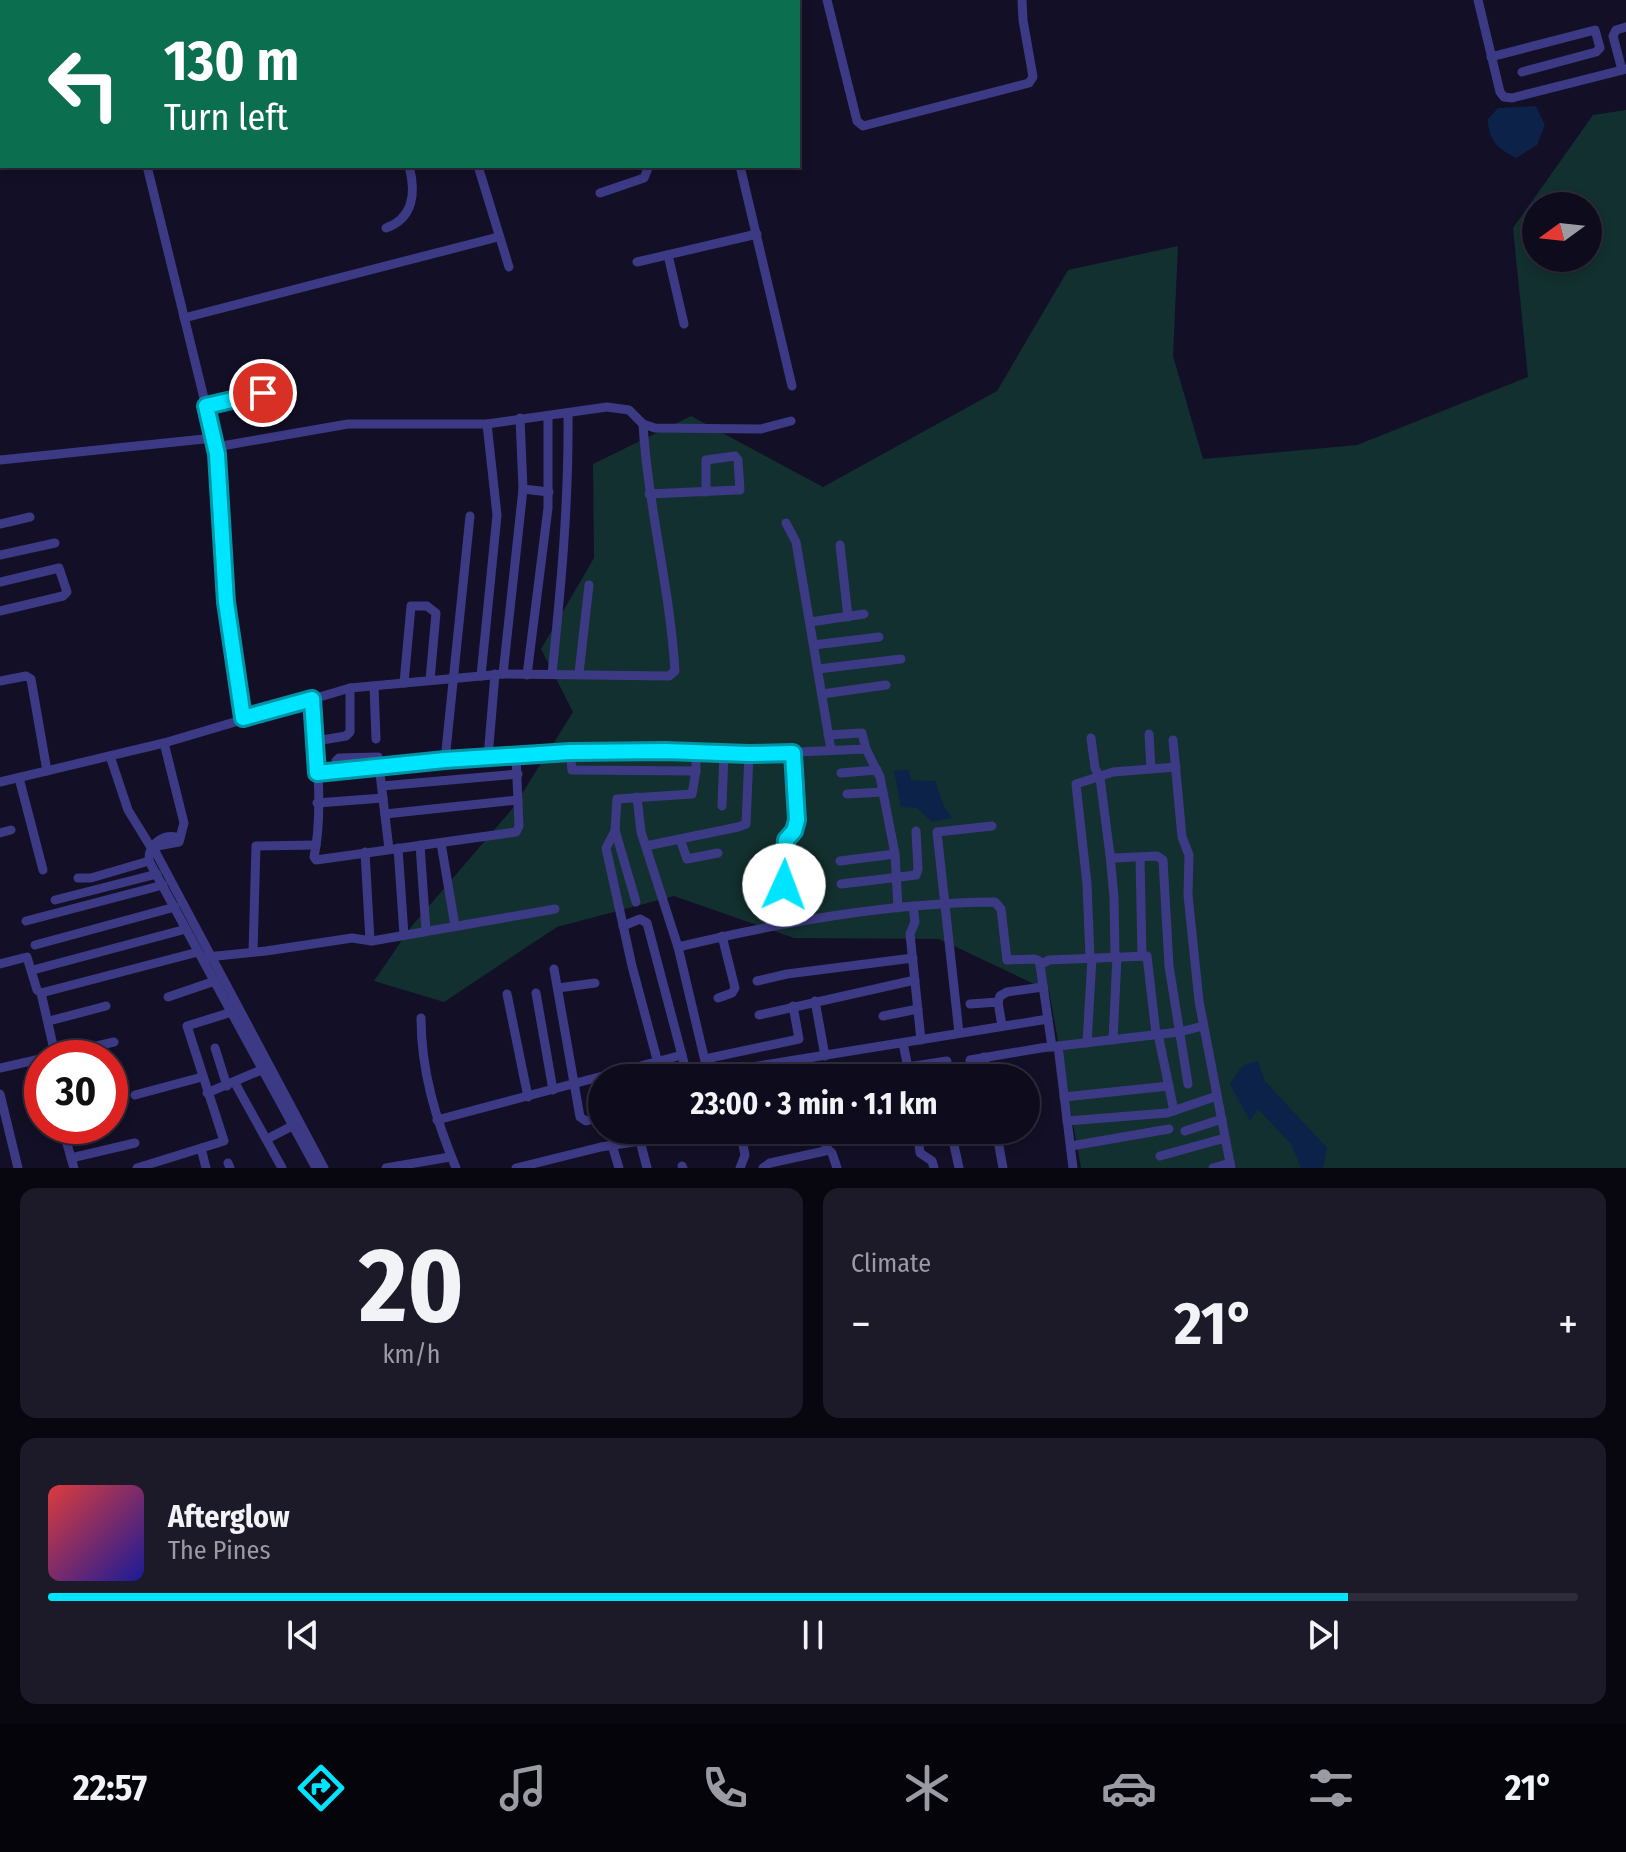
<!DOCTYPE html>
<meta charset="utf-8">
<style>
body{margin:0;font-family:"Fira Sans Condensed",sans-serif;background:#1c1929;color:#f1f3f6;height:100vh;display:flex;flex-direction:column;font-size:30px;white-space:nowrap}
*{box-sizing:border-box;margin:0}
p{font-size:26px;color:#9b9ba3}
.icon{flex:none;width:44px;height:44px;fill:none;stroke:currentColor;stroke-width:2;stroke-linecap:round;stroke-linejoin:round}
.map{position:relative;height:1168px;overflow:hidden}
.details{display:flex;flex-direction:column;gap:20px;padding:20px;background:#08060f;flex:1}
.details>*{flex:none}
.guide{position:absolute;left:0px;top:0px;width:800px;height:168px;box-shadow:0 4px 12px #0003,0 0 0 2px #2e2b3b;background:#0b6e4f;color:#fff;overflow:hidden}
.needle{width:52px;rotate:255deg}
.tools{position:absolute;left:1522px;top:192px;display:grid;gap:16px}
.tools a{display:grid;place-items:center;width:80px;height:80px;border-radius:50%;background:#0e0b1c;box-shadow:0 4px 12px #0003,0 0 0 2px #2e2b3b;font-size:40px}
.speed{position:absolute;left:24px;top:1040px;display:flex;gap:16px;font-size:40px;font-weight:700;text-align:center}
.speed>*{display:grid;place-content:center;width:104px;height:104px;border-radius:50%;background:#0e0b1c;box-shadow:0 4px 12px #0003,0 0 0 2px #2e2b3b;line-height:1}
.speed .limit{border:12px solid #d22;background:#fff;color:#111}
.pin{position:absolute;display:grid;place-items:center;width:68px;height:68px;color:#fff;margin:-34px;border:4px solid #fff;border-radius:50%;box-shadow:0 2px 8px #0007}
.me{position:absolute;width:88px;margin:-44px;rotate:2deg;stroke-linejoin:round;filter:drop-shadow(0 0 6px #0008)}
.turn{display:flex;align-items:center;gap:28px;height:168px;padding:0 32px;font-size:36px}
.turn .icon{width:104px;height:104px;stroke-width:2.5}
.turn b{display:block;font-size:56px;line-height:68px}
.big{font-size:60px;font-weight:700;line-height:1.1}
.details .widget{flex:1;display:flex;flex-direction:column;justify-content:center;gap:12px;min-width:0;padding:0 28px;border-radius:16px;background:#1c1929}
.details .dial{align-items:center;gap:0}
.dial b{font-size:104px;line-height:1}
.song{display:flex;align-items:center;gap:24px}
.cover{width:96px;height:96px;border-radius:12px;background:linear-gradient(135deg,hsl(0 70% 55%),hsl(240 70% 35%))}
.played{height:8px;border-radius:4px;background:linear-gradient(90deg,#00e5ff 85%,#2e2b3b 85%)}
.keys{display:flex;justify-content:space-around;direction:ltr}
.heat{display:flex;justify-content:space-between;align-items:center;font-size:44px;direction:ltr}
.details .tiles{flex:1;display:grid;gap:20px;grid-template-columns:1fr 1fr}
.widget:last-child{grid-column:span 2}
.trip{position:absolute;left:588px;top:1064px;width:452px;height:80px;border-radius:40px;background:#0e0b1c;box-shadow:0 4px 12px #0003,0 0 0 2px #2e2b3b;font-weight:700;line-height:80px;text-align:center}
.tabs{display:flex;height:128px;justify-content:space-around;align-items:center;background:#06040b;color:#9b9ba3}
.tabs .icon{width:56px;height:56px}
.tabs .current{color:#00e5ff}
.tabs b{font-size:36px;color:#f1f3f6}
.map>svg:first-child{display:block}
.green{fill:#12302f;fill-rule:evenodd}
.water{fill:#0c2248}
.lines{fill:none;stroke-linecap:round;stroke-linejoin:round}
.minor{stroke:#3d3a85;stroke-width:9}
.route-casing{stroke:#0095a6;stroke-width:20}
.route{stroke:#00e5ff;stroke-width:14}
</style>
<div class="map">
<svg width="1626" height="1168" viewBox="0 0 1626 1168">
<rect width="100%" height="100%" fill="#130f26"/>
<!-- green -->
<path class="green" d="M 1626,110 L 1626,1168 L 1081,1168 L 1049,991 L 939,939 L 794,938 L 674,896 L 557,927 L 444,1002 L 374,981 L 411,927 L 513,808 L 573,712 L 541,649 L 594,558 L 593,464 L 691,416 L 823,487 L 997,391 L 1068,270 L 1178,246 L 1173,356 L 1203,459 L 1357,445 L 1528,377 L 1513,228 L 1593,115 ZM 1536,206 L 1588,206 L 1588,258 L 1536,258 Z"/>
<!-- water -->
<g class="water">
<path d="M 1536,106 L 1545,125 L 1537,145 L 1516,158 C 1498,149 1488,140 1488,119 L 1498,108 Z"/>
<path d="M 909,770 L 911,780 L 935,781 L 944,806 L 952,818 L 932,822 L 917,808 L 901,807 L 894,771 Z"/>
<path d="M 1258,1061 L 1265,1081 L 1327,1148 L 1323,1168 L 1301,1168 L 1291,1144 L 1258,1109 L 1250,1121 L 1230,1084 L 1243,1065 Z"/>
</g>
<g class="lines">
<!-- minor -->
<g class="minor">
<path d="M 367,0 L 367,2"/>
<path d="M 435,0 L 435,2"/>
<path d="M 629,0 L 630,2"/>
<path d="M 827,0 L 857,121 L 863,126 L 1029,83 L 1033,77 L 1023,20 L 1022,0"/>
<path d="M 1478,0 L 1500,92 L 1504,97 L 1512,98 L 1626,69"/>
<path d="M 205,2 L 213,0"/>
<path d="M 1491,57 L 1595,30 L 1600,48 L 1596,52 L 1522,72"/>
<path d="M 1622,70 L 1613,36 L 1616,30 L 1626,27"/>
<path d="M 147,166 L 216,447 L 226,602 L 243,718"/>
<path d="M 478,166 L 509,267"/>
<path d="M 740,166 L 792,386"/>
<path d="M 600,193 L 644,178 L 649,166"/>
<path d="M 386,228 C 414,218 416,192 409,166"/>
<path d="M 668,255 L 684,324"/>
<path d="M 637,262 L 757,234"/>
<path d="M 184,318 L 498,237"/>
<path d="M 206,406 L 263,393 L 276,383 L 283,381"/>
<path d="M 216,447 L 348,424 L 487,424 L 607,407 L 629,410 L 643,424 L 655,428 L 761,429 L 791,421"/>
<path d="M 0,460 L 214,438"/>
<path d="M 523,489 L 549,492"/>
<path d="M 649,494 L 737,490 L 740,490 L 738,460 L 735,456 L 706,460 L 706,492"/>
<path d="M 786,523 L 796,542 L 831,750"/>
<path d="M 0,524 L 30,517"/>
<path d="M 840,545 L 848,617"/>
<path d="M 0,555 L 55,543"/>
<path d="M 0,582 L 59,568 L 67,592 L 63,596 L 0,611"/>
<path d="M 810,622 L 864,614"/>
<path d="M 814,645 L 879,637"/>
<path d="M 818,669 L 901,659"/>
<path d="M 579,673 L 589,585"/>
<path d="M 503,674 L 523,489 L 520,418"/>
<path d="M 552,674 C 561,587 569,501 568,413"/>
<path d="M 527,675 L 548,508 L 548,416"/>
<path d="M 481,676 L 497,515 L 487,424"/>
<path d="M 0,681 L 26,676 L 31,679 L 47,771"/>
<path d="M 404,683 L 411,606 L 427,606 L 436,613 L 430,680"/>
<path d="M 374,686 L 376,739"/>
<path d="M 822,694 L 886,685"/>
<path d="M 312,699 C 316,748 324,810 314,857 L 316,860 L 516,832 L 519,826 L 516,755"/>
<path d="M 1149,734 L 1151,769"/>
<path d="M 828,735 L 862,733 L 866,749"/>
<path d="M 1091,738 L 1095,768 L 1100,778 L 1110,855 L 1115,858 L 1157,856 L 1163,860 L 1169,966 L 1188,1084"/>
<path d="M 1173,740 L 1182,837 L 1189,855 L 1188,895 L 1199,1001 L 1231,1168"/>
<path d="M 316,741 L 346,736 L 350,732 L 350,688"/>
<path d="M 164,743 L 184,823 L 179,842 L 157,846 L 155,851 L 324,1168"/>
<path d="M 570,752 L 572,770 L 696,771 L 696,751"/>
<path d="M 793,753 L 797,820 C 795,830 787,834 786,843 C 783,858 782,881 787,895 L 797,895"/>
<path d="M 749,754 L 866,749 L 880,777 L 895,854 L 898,908"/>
<path d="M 110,756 L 128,810 L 152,849"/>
<path d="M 488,757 L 495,674"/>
<path d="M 445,760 L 470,516"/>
<path d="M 338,772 L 336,761 L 339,758 L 378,757 L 389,849"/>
<path d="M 317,773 L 445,760 L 570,752 L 665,751 L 749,754 L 746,824 L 738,827 L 646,846"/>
<path d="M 841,773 L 877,770"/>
<path d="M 19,778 L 43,870"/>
<path d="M 0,782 L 164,743 L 350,688 L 503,674 L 669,676 L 675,671 C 670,588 648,507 643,424"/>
<path d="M 382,786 L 518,774"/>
<path d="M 847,794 L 883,792"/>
<path d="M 637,797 L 641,832 L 678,947 L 709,1078"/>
<path d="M 317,803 L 383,798"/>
<path d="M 722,806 L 724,752"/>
<path d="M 385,814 L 518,800"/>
<path d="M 615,830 L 636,902"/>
<path d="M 0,833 L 11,830"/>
<path d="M 180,838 C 164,833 148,843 149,861 L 316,1168"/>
<path d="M 680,839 L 687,859 L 718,853"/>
<path d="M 441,843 L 455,926"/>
<path d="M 420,845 L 426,931"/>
<path d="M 398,848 L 404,935"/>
<path d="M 365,852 L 370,941"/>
<path d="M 1110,855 L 1114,897 L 1115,957"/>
<path d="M 1140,857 L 1142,956"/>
<path d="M 840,861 L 895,854"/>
<path d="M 78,878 L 91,878 L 149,861"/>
<path d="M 841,884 L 916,875 L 918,869 L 916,831"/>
<path d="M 55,900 L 157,874"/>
<path d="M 913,906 L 915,922 L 910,934 L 921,1040"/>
<path d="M 799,920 L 798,893 L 819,890"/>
<path d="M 26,921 L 163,885"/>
<path d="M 623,926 L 640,919 L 647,923 L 688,1078"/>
<path d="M 35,945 L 175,907"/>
<path d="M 678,947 C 782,922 888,903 995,902 L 1001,909 L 1007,960 L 1035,959 L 1041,962"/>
<path d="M 253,952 L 256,846 L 316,845"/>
<path d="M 207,957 L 266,951 L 352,938 L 372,941 L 555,909"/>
<path d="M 1090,958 L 1087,884 L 1076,784 L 1113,772 L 1176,767"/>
<path d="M 0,964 L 27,957 L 37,990 L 41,993 L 198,952"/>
<path d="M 554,969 L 580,1117 L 586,1121 L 602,1117"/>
<path d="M 33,970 L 186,929"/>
<path d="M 757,981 L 787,974 L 913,958"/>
<path d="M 558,988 L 595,983"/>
<path d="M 41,993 L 55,1054"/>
<path d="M 536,993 L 553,1090"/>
<path d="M 507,994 L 528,1097"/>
<path d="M 168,997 L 215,981"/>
<path d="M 718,998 L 732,993 L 735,988 L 722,936"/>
<path d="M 815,1001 L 825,1056"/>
<path d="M 998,1002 L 1000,996 L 1007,992 L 1043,987"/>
<path d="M 970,1004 L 998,1002 L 1002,1026"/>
<path d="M 759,1015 L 915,980"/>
<path d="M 883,1016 L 918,1009"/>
<path d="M 421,1018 C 421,1071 436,1120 456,1168"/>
<path d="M 49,1021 L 106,1006"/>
<path d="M 959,1033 L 937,832 L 992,826"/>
<path d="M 1158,1034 L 1174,1111"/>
<path d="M 1113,1040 L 1117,957"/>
<path d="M 903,1043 L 910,1078"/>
<path d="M 1087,1043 L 1092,958"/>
<path d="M 1058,1046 L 1073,1168"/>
<path d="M 1052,1047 L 1040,965 L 1049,960 L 1147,956 L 1156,1034"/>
<path d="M 215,1048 L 227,1086"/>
<path d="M 984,1057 L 987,1078"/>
<path d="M 705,1059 L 799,1039 L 793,1006"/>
<path d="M 802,1060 L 807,1078"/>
<path d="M 970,1060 L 1041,1048 L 1179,1032 L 1203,1026"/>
<path d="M 0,1068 L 114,1042"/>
<path d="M 709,1074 L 1048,1019"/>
<path d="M 662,1078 L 632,966 L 606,848 L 615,831 L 617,799 L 692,794 L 696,771"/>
<path d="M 835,1078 L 947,1061"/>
<path d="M 235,1083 L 282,1168"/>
<path d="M 207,1093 L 266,1068"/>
<path d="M 0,1094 L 18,1168"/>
<path d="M 135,1095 L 202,1077"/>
<path d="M 1064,1097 L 1169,1086"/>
<path d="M 437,1120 L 682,1055"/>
<path d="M 1067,1121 L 1167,1113 L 1217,1096"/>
<path d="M 740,1130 L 745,1155 L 740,1168"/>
<path d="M 917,1130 L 920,1153 L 932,1161 L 934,1168"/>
<path d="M 996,1130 L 1003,1168"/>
<path d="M 1185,1131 L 1222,1119"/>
<path d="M 65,1137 L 74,1168"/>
<path d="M 267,1139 L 296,1124"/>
<path d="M 640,1141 L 647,1168"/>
<path d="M 612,1145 L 619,1168"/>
<path d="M 954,1145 L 959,1168"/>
<path d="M 1071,1146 L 1169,1129"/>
<path d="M 201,1148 L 206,1168"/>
<path d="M 826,1148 L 832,1153 L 837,1168"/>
<path d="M 1160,1156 L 1225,1138"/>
<path d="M 71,1158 L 135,1143"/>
<path d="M 228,1163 L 230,1168"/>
<path d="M 682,1166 L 683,1168"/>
<path d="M 137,1168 L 224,1141 L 187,1026 L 232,1012"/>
<path d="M 386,1168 L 450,1157"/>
<path d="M 516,1168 L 601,1147 L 640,1141 L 687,1130"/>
<path d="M 763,1168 L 770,1163 L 825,1151 L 827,1147 L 821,1130"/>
<path d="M 1213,1168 L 1230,1163"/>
</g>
</g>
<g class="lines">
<defs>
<path id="route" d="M 263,393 L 206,406 L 217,454 L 226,602 L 243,718 L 312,699 L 317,773 L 445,760 L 570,752 L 665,751 L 749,754 L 793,753 L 797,820 L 794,831 L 786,840 L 784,885"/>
</defs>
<!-- route casing -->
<use href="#route" class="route-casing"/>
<!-- route -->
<use href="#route" class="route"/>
</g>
</svg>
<div class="tools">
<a><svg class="needle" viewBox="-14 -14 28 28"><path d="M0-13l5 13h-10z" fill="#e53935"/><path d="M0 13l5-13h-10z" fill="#9b9ba3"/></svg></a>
</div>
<div class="speed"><div class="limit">30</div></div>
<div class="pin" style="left:263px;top:393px;background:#d93025"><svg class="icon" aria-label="arrive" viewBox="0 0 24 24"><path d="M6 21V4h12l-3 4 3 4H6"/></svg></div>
<svg class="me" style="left:784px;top:885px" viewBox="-20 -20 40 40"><circle r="19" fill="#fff"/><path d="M0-13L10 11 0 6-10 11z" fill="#00e5ff"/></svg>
<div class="trip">23:00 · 3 min · 1.1 km</div>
<div class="guide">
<div class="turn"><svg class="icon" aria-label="left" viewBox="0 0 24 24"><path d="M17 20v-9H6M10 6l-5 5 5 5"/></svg><div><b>130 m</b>Turn left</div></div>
</div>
</div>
<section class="details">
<div class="tiles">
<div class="widget dial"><b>20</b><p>km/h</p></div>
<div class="widget"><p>Climate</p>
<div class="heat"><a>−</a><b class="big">21°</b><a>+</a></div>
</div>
<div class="widget">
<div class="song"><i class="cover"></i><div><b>Afterglow</b><p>The Pines</p></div></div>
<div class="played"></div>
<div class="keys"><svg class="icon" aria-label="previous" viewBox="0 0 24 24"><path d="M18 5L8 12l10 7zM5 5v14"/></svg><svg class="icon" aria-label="pause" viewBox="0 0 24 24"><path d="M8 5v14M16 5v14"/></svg><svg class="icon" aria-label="next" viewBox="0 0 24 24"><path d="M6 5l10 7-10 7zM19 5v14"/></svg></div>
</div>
</div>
</section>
<nav class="tabs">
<b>22:57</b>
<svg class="icon current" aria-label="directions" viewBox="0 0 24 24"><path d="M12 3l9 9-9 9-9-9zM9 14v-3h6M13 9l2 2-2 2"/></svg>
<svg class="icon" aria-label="music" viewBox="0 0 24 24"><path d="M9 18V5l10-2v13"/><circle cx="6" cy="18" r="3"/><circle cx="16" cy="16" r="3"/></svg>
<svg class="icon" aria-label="phone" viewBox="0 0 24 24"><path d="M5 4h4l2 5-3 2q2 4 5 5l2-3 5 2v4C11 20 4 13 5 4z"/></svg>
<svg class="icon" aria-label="climate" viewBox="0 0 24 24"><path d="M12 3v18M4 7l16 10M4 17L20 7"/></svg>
<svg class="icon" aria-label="car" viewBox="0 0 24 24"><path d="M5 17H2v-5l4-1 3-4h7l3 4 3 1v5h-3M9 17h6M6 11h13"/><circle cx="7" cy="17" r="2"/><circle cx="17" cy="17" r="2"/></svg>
<svg class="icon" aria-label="filters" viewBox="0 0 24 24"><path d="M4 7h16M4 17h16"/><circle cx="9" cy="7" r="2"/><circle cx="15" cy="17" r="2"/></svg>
<b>21°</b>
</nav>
